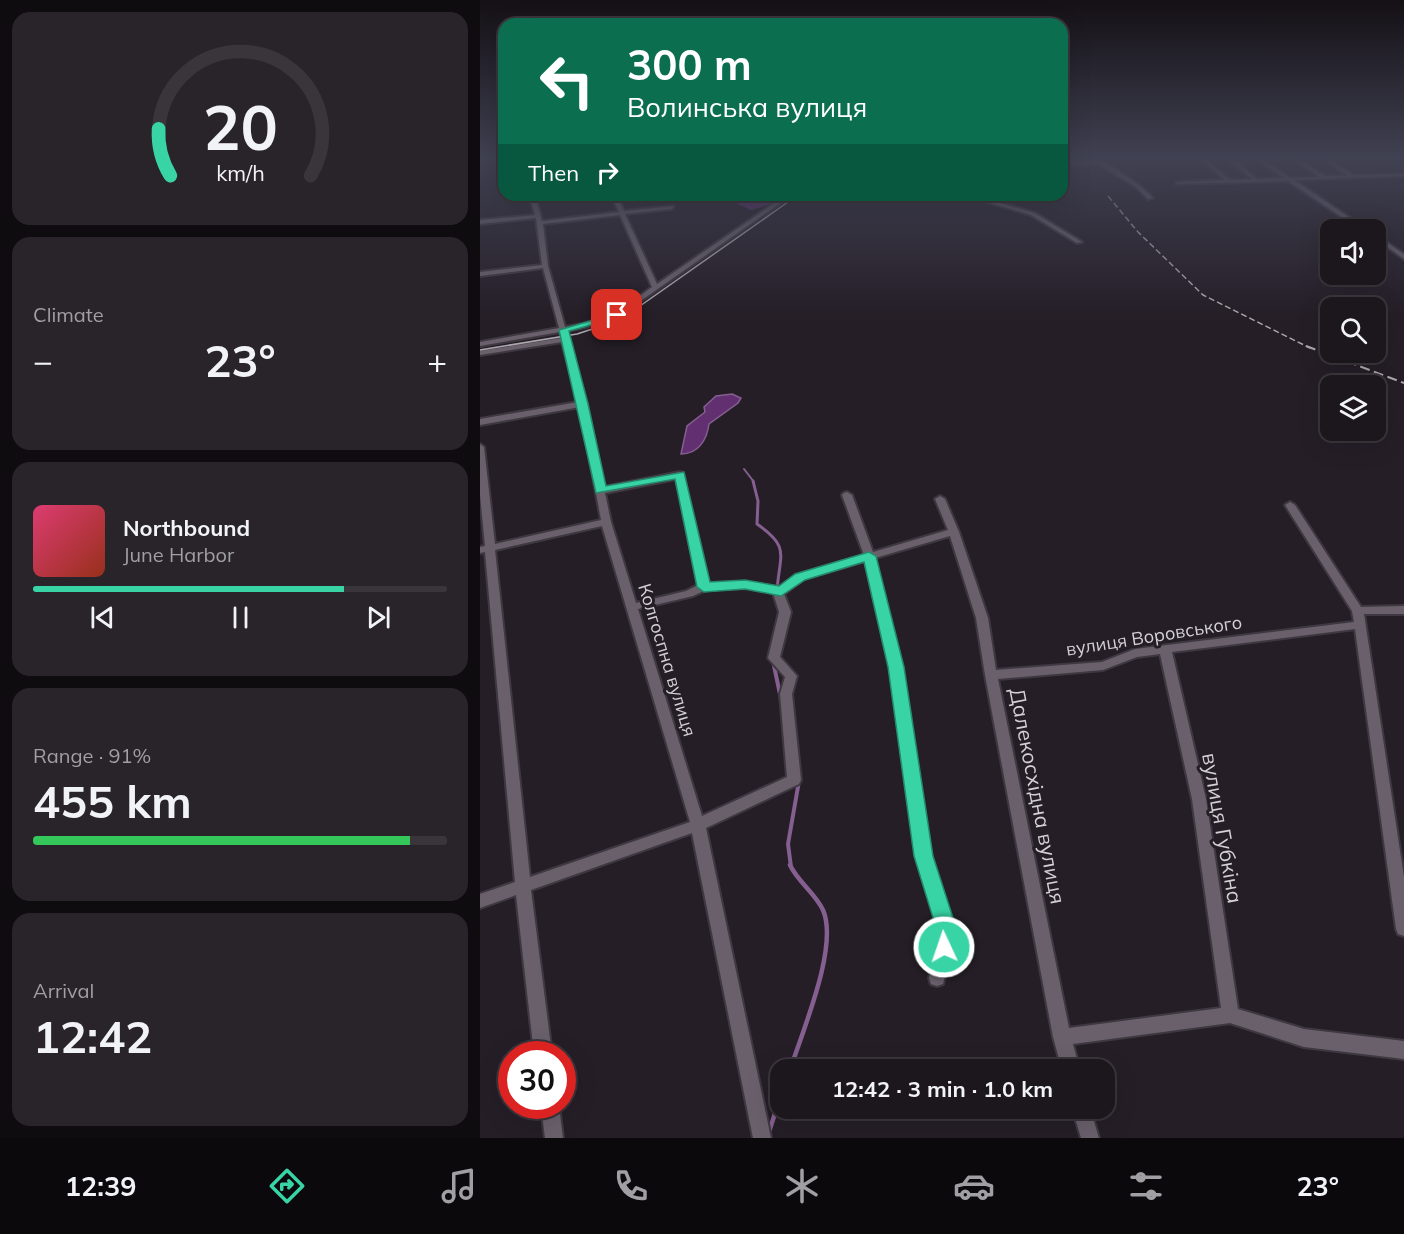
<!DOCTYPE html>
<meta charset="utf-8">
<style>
body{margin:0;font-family:Mulish,sans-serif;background:#29232a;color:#f1f3f6;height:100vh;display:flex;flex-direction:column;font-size:22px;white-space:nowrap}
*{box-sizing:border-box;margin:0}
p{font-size:20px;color:#a09fa4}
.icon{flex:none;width:33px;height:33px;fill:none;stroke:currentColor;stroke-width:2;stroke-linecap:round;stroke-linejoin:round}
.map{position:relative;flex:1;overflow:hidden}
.panel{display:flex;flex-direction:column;gap:12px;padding:12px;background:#0f0c10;width:480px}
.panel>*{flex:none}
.top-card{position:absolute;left:18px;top:18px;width:570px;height:183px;border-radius:18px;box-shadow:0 6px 24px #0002,0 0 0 2px #3a353b;background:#0b6e4f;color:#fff;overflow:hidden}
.fabs{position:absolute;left:840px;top:219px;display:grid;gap:12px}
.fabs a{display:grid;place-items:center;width:66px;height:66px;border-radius:12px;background:#1c161d;box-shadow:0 6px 24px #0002,0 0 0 2px #3a353b;font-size:30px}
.speed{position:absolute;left:18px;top:1041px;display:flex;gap:12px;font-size:30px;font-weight:700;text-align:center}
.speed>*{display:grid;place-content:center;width:78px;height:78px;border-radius:50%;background:#1c161d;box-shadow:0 6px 24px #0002,0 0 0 2px #3a353b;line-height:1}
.speed .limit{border:9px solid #d22;background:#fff;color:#111}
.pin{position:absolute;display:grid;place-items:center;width:51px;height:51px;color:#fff;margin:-26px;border-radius:12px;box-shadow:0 3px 9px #0006}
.me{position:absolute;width:66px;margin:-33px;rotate:357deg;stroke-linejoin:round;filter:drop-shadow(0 0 4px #0008)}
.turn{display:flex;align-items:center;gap:21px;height:126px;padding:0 30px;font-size:27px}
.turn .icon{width:78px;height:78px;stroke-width:2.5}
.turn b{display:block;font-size:42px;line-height:51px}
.then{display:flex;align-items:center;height:57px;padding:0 30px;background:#0003;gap:12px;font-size:22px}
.big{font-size:45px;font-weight:700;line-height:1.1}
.panel .widget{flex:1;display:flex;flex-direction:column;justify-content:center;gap:9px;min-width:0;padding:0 21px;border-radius:18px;background:#29232a}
.panel .dial{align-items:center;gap:0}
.dial svg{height:156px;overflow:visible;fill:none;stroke:#3a353b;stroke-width:7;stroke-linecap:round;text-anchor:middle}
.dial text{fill:#f1f3f6;stroke:none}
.song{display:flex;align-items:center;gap:18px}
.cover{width:72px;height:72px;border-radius:9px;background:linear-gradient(135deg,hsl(340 70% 55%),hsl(10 70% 35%))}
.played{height:6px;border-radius:3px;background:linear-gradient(90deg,#38d4a6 75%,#3a353b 75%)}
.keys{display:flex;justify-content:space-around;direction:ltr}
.heat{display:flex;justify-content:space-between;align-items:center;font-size:33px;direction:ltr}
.charge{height:9px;border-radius:4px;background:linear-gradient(90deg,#34c759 91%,#3a353b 0)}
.trip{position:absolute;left:290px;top:1059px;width:345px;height:60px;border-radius:18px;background:#1c161d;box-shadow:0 6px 24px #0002,0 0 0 2px #3a353b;font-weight:700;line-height:60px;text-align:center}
.tab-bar{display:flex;height:96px;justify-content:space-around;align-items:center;background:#0b090c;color:#a09fa4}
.tab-bar .icon{width:42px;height:42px}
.tab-bar .on{color:#38d4a6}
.tab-bar b{font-size:27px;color:#f1f3f6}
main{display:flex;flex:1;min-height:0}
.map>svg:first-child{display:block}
.forest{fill:#622f71}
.water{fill:#622f70;stroke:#845f8f;stroke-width:1.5}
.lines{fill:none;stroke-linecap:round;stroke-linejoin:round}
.stream-far4{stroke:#845f8f;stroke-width:1.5}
.stream-far3{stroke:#845f8f;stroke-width:2}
.stream-far2{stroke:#845f8f;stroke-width:3}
.stream-far1{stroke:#845f8f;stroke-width:4}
.stream{stroke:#845f8f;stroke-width:4.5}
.minor-casing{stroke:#3e3840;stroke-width:4}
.minor{fill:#69606c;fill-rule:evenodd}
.tram{stroke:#aca7ae;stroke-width:1.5}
.rail-far1{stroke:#aca7ae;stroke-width:1.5;stroke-dasharray:6 3;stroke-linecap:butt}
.rail{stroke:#aca7ae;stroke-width:2;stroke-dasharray:10 4.5;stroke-linecap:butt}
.route{fill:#38d4a6;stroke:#248a6c;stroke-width:1.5}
.labels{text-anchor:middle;stroke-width:6;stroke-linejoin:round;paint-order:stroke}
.street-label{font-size:18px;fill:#d5d0d6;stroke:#251e27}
.near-street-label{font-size:21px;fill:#d5d0d6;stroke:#251e27}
</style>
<main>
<section class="panel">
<div class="widget dial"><svg viewBox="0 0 100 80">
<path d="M14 69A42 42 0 1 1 86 69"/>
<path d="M14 69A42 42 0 0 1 8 45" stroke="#38d4a6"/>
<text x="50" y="56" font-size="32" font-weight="700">20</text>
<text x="50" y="72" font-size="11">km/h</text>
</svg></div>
<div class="widget"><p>Climate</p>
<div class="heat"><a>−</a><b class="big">23°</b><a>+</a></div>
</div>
<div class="widget">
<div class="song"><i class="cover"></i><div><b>Northbound</b><p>June Harbor</p></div></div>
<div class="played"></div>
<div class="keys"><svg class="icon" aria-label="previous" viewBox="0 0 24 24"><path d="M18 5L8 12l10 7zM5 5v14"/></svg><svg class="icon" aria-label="pause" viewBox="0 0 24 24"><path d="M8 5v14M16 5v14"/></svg><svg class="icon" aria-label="next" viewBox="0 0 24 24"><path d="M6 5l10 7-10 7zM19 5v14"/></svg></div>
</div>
<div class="widget"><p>Range · 91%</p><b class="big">455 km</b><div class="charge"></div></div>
<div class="widget"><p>Arrival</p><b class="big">12:42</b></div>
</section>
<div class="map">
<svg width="924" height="1138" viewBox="0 0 924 1138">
<rect width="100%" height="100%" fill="#251e27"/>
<!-- forest -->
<path class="forest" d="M 238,195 L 306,195 L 295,203 L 271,210 Z"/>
<!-- water -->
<path class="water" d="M 252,394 L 261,398 L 258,403 L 229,424 C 227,439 219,454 201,454 L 207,426 L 225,412 L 224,407 L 236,396 Z"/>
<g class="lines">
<!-- stream-far4 -->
<path class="stream-far4" d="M 582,160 L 610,160"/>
<!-- stream-far3 -->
<path class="stream-far3" d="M 264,469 L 274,482"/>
<!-- stream-far2 -->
<path class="stream-far2" d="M 273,481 L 278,501 L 277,524 C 310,547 300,553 297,590"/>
<!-- stream-far1 -->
<g class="stream-far1">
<path d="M 293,661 L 301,699"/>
<path d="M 311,867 L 308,844 L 319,781"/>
</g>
<!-- stream -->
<g class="stream">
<path d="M 310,1070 C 322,1032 359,947 343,910 C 335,893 318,882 310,865"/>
<path d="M 287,1138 L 300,1098"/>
</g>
<defs>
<g id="minor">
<path d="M 609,157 C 623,157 662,186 673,198 L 668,199 L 656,187 L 618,164 L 582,165 L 582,163 L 614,161 Z"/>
<path d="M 718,157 L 723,157 L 750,180 L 772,179 L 745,157 L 750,157 L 777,179 L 804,178 L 774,157 L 779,157 L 810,178 L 839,177 L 810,157 L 815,157 L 845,176 L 867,176 L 841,157 L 846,157 L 873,175 L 924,174 L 924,176 L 814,180 L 888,230 L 881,230 L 808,181 L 696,184 L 698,182 L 745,180 Z"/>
<path d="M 49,195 L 55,195 L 62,221 L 139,212 L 131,195 L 137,195 L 144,211 L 194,206 L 192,209 L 145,214 L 177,284 L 306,195 L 312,195 L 139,316 L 106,327 L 86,331 L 107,404 L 124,487 L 200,472 L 203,473 L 229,583 L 265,582 L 299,587 L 316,575 L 384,555 L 362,495 L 364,493 L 367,492 L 372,495 L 393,552 L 468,530 L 455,499 L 460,496 L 465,499 L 479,532 L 508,618 L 516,670 L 622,662 L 655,649 L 874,622 L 872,611 L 805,505 L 810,502 L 815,505 L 881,607 L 924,606 L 924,614 L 884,614 L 924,877 L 924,936 L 918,934 L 916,929 L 875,629 L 692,652 L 726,799 L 758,1009 L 824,1029 L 924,1041 L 924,1059 L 824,1047 L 750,1023 L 593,1044 L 600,1070 L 582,1070 L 573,1037 L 505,675 L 496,618 L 470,536 L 395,558 L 422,667 L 450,856 L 472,921 L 472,947 L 463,984 L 457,986 L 451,984 L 449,978 L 456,947 L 456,921 L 436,856 L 410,667 L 385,561 L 324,579 L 304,594 L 311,612 L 300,657 L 317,676 L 312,694 L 321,780 L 319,784 L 226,828 L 291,1138 L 273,1138 L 212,833 L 51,890 L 72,1054 L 54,1054 L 36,895 L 0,908 L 0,894 L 35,882 L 5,552 L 0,553 L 0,547 L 5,546 L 0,495 L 0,444 L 4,447 L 15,544 L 121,520 L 100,407 L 0,425 L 0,419 L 98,402 L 82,342 L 0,355 L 0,351 L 81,338 L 80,332 L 0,346 L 0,342 L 79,328 L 63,268 L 0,276 L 0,272 L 62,265 L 56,218 L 0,224 L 0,220 L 55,215 ZM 140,215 L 172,287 L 135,314 L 103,324 L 85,327 L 68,266 L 63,224 ZM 196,479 L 218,585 L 206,591 L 156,603 L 131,522 L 125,493 ZM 122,526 L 210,822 L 50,877 L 15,550 ZM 265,588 L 293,593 L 299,612 L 288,658 L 305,677 L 300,694 L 307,777 L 222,816 L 158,609 L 213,596 L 226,590 ZM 680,654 L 712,799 L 741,1008 L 589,1028 L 518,679 L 623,670 L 657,657 Z"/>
<path d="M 483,195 L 492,195 L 555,213 L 602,242 L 597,243 L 551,215 Z"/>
<path d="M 896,235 L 924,254 L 924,259 L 896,239 Z"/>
<path d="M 61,1106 L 79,1106 L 83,1138 L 65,1138 Z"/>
<path d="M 592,1108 L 610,1108 L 619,1138 L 601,1138 Z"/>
</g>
</defs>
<!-- minor casing -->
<use href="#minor" class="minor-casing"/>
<!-- minor -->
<use href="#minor" class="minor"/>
<!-- tram -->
<path class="tram" d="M 0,350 L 97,334 L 140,320 L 318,195"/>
<!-- rail-far1 -->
<path class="rail-far1" d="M 628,196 L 658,232 L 723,295 L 830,348"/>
<!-- rail -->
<path class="rail" d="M 826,346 L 924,383"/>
</g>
<!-- sky -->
<linearGradient id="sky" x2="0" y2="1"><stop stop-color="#141015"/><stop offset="0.5" stop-color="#404152"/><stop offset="1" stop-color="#404152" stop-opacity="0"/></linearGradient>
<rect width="924" height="316" fill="url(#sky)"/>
<!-- route -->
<path class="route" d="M 137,313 L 142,315 L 141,317 L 89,331 L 108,404 L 126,486 L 204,472 L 230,582 L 265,580 L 299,586 L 315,574 L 389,552 L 396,556 L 424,667 L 453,856 L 474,921 L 475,947 L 472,954 L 464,957 L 457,954 L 454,947 L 454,921 L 434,856 L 408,667 L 384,562 L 325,580 L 301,596 L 265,589 L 224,592 L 217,587 L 195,479 L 116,493 L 79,330 Z"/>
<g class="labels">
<!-- street labels -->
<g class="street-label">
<text transform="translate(674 636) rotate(-9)" y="6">вулиця Воровського</text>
<text transform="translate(187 660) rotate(73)" y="6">Колгоспна вулиця</text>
</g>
<!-- near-street labels -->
<g class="near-street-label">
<text transform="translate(557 796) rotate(79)" y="7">Далекосхідна вулиця</text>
<text transform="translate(742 828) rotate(80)" y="7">вулиця Губкіна</text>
</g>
</g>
</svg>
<div class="fabs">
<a><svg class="icon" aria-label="sound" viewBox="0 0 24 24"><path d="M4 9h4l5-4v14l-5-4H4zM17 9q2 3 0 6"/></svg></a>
<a><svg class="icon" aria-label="search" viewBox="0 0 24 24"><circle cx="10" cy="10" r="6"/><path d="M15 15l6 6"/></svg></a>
<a><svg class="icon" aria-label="layers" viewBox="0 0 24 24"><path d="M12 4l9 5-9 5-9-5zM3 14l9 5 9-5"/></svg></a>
</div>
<div class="speed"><div class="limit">30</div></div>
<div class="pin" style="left:137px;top:315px;background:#d93025"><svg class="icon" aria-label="arrive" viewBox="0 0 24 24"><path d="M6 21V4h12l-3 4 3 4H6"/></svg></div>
<svg class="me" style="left:464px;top:947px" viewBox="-20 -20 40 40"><circle r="17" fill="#38d4a6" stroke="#fff" stroke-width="3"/><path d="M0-11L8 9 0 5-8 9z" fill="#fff"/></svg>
<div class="trip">12:42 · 3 min · 1.0 km</div>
<div class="top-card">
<div class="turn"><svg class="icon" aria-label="left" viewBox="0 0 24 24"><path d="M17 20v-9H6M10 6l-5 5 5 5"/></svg><div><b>300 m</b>Волинська вулиця</div></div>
<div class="then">Then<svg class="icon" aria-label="right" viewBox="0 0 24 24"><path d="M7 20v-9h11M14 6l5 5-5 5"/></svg></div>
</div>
</div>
</main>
<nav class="tab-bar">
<b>12:39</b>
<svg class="icon on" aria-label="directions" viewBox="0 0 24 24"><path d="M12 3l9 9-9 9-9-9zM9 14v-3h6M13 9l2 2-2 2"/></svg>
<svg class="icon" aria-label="music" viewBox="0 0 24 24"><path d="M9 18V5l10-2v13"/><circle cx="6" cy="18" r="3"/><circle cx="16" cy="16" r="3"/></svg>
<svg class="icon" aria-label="phone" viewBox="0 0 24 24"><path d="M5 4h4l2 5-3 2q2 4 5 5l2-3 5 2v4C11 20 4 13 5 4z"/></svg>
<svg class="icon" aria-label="climate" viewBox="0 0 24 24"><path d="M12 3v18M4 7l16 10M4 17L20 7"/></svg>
<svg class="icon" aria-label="car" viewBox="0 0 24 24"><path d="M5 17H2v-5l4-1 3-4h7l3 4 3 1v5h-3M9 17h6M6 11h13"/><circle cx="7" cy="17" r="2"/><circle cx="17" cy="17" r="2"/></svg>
<svg class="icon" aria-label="filters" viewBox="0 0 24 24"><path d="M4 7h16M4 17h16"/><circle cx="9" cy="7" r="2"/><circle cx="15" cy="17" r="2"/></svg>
<b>23°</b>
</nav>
